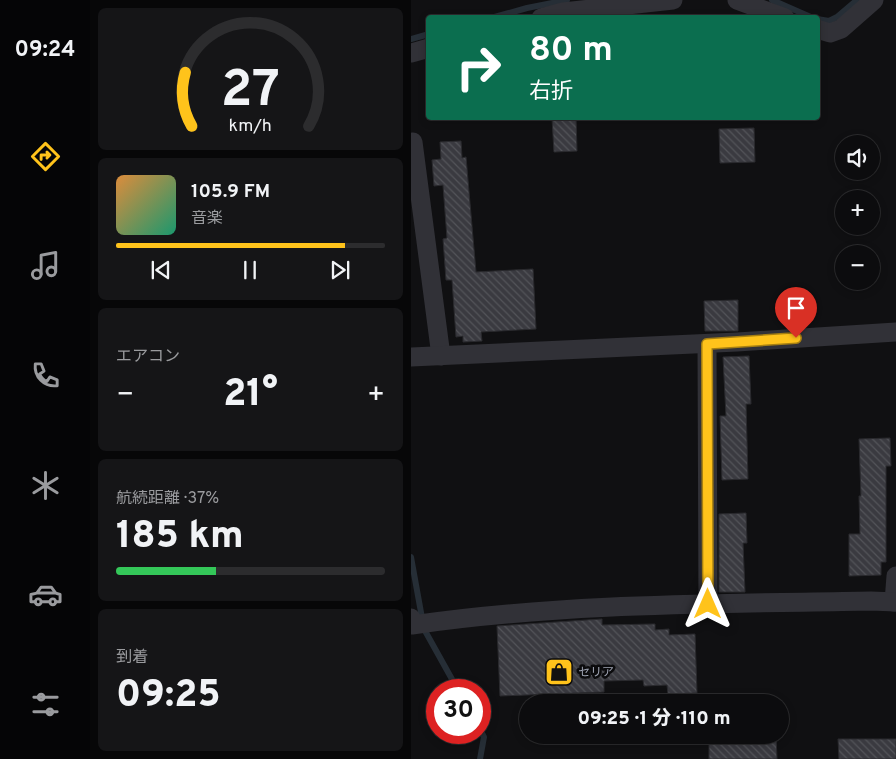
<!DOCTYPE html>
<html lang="ja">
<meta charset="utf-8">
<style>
body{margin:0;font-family:Overpass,"Noto Sans JP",sans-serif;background:#151517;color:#f1f3f6;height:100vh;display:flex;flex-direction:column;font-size:19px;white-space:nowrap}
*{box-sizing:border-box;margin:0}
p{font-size:16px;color:#9a9b9e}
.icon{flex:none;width:28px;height:28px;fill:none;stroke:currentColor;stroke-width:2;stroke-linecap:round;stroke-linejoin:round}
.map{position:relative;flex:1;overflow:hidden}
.sheet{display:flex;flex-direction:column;gap:8px;padding:8px;background:#070708;width:321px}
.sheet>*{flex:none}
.top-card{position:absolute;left:15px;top:15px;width:394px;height:105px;border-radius:5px;box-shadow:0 2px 8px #0003,0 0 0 1px #2c2c2e;background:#0b6e4f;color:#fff;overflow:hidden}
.tools{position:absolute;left:424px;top:135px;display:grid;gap:10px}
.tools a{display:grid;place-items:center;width:45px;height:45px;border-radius:50%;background:#0c0c0e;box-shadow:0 2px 8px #0003,0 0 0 1px #2c2c2e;font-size:25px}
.speed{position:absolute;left:15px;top:679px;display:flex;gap:10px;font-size:25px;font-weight:700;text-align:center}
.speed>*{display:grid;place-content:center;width:65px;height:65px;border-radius:50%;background:#0c0c0e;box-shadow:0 2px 8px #0003,0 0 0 1px #2c2c2e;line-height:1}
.speed .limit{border:8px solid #d22;background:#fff;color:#111}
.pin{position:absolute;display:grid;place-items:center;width:42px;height:42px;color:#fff;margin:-51px -21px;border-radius:50% 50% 50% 0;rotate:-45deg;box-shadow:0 0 5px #0007}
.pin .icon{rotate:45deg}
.me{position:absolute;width:55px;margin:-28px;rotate:0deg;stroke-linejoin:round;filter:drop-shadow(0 0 4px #0008)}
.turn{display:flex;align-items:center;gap:18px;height:105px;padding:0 20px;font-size:22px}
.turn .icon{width:65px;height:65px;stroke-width:2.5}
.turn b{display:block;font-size:35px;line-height:42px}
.big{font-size:38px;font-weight:800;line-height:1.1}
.sheet .widget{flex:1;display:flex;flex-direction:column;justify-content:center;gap:8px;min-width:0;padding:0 18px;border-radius:8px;background:#151517}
.sheet .dial{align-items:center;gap:0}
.dial svg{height:130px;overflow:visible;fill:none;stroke:#2c2c2e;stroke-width:7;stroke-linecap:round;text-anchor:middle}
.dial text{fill:#f1f3f6;stroke:none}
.song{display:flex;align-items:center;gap:15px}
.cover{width:60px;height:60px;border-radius:8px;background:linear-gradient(135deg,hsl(30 70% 55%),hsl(160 70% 35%))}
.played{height:5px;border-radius:2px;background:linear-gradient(90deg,#ffc31b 85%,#2c2c2e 85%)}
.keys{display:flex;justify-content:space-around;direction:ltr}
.heat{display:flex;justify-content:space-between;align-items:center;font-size:28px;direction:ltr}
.charge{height:8px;border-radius:4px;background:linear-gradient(90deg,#34c759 37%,#2c2c2e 0)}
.trip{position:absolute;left:108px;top:694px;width:270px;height:50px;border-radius:25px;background:#0c0c0e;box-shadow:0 2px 8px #0003,0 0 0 1px #2c2c2e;font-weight:800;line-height:50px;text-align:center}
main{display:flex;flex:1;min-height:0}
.tab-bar{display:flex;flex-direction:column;width:90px;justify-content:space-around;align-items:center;background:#050506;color:#9a9b9e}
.tab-bar .icon{width:35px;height:35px}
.tab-bar .selected{color:#ffc31b}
.tab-bar b{font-size:22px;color:#f1f3f6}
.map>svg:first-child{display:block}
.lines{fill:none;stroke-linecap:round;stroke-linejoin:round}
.stream{stroke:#262e36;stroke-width:6}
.building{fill:url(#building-back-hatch);stroke:#2a2a2e}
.street{stroke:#313137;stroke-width:19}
.route-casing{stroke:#a67f12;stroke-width:12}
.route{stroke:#ffc31b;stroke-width:9}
.labels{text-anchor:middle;stroke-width:5;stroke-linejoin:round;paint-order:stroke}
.poi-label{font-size:12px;fill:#a0a5b4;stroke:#0b0b0d;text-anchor:start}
</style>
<main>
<nav class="tab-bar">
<b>09:24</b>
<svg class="icon selected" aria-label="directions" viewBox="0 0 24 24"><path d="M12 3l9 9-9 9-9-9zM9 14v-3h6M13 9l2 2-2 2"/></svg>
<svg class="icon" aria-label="music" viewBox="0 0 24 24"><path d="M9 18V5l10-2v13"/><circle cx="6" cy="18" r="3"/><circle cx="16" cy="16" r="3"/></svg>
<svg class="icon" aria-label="phone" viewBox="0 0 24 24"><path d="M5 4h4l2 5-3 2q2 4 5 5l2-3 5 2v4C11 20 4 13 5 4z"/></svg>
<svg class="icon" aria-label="climate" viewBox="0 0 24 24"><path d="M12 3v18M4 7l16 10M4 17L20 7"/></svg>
<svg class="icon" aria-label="car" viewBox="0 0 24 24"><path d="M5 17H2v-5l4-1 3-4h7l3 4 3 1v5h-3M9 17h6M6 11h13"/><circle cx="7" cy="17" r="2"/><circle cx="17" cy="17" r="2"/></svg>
<svg class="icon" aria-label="filters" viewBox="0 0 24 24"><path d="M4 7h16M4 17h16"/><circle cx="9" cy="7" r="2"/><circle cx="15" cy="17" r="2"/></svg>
</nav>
<section class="sheet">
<div class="widget dial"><svg viewBox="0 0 100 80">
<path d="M14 69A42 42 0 1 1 86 69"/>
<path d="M14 69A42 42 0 0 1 10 36" stroke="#ffc31b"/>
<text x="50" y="56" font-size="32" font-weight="700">27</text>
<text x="50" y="72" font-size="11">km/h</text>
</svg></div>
<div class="widget">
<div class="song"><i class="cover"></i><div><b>105.9 FM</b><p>音楽</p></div></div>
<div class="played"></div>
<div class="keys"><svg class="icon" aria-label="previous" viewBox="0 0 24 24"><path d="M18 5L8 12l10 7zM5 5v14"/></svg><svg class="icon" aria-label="pause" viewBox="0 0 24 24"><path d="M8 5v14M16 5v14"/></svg><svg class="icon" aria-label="next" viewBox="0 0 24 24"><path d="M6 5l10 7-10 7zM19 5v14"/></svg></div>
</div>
<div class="widget"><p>エアコン</p>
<div class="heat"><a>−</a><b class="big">21°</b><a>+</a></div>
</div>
<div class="widget"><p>航続距離 · 37%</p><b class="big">185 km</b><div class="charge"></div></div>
<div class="widget"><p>到着</p><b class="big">09:25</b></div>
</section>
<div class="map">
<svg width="485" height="759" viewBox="0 0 485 759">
<defs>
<pattern id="building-back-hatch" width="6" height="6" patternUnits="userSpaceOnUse" patternTransform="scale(1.25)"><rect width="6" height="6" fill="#3a3a40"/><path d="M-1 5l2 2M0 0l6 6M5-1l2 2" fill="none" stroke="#535459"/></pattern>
</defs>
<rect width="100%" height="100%" fill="#101012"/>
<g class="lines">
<!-- stream -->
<g class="stream">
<path d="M 361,0 L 402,18"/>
<path d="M 80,18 L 116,8 L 156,0"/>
<path d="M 406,19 L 418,21 L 426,17 L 446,0"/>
<path d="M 0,39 L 18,34"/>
<path d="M 0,557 L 13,629 L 47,690"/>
<path d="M 69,729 L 73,737 L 69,759"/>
</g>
</g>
<!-- building -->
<g class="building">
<path d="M 141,118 L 165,118 L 166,151 L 143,152 Z"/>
<path d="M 343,128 L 344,162 L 309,163 L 308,129 Z"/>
<path d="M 50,141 L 51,158 L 55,157 L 65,272 L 122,269 L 125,329 L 70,332 L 71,341 L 52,342 L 52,336 L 45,337 L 41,280 L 35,280 L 32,239 L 36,238 L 32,185 L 23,186 L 21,160 L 30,159 L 29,142 Z"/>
<path d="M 327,300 L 327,331 L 294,331 L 293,301 Z"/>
<path d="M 338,356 L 340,404 L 335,404 L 337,479 L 311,480 L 309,416 L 315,416 L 312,357 Z"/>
<path d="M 479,438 L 480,466 L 475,466 L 475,562 L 470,562 L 470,575 L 438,576 L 438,534 L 449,534 L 448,496 L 450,496 L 448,439 Z"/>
<path d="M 335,513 L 336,543 L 332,543 L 334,592 L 308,592 L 308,514 Z"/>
<path d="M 191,619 L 191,625 L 244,624 L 244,630 L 258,629 L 258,635 L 284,634 L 286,693 L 257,694 L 256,685 L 233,686 L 232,680 L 193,681 L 193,692 L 89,696 L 86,626 Z"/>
<path d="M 298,735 L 365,735 L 366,759 L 298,759 Z"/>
<path d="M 427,739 L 485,739 L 485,759 L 428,759 Z"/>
</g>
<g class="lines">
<!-- street -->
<g class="street">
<path d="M 326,0 L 374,18"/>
<path d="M 130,18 L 152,12 L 262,0"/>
<path d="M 406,29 L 419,33 L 430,29 L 463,0"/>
<path d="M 0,53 L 18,48"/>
<path d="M 2,142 L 30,356"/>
<path d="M 296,344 L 297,604"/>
<path d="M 0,357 L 326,342 L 485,332"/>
<path d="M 483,602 L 485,576"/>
<path d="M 0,618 L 1,625 C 153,603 307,604 460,601 L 485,602"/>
</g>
</g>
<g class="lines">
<defs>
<path id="route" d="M 297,604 L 296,344 L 385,338"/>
</defs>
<!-- route casing -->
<use href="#route" class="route-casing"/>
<!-- route -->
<use href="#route" class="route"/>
</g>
<!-- icons -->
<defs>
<symbol id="shop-square" viewBox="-11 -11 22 22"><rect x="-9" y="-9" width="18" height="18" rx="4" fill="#ffc31b" stroke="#0b0b0d"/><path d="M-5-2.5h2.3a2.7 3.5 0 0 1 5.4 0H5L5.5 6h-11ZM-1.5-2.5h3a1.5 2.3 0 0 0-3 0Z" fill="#111"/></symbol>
</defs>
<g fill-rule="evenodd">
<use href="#shop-square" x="132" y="656" width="32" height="32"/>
</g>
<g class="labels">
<!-- poi labels -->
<g class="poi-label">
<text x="167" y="676">セリア</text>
</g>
</g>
</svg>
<div class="tools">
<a><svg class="icon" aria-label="sound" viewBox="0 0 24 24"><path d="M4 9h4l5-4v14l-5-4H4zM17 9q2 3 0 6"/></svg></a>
<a>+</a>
<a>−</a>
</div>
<div class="speed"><div class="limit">30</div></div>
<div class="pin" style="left:385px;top:338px;background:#d93025"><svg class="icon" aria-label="arrive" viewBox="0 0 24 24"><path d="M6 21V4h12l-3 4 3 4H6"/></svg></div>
<svg class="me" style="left:297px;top:604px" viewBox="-20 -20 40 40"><path d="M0-17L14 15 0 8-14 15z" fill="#ffc31b" stroke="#fff" stroke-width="4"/></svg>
<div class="trip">09:25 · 1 分 · 110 m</div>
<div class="top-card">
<div class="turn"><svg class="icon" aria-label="right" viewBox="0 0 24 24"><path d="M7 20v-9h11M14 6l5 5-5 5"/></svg><div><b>80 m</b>右折</div></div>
</div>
</div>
</main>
